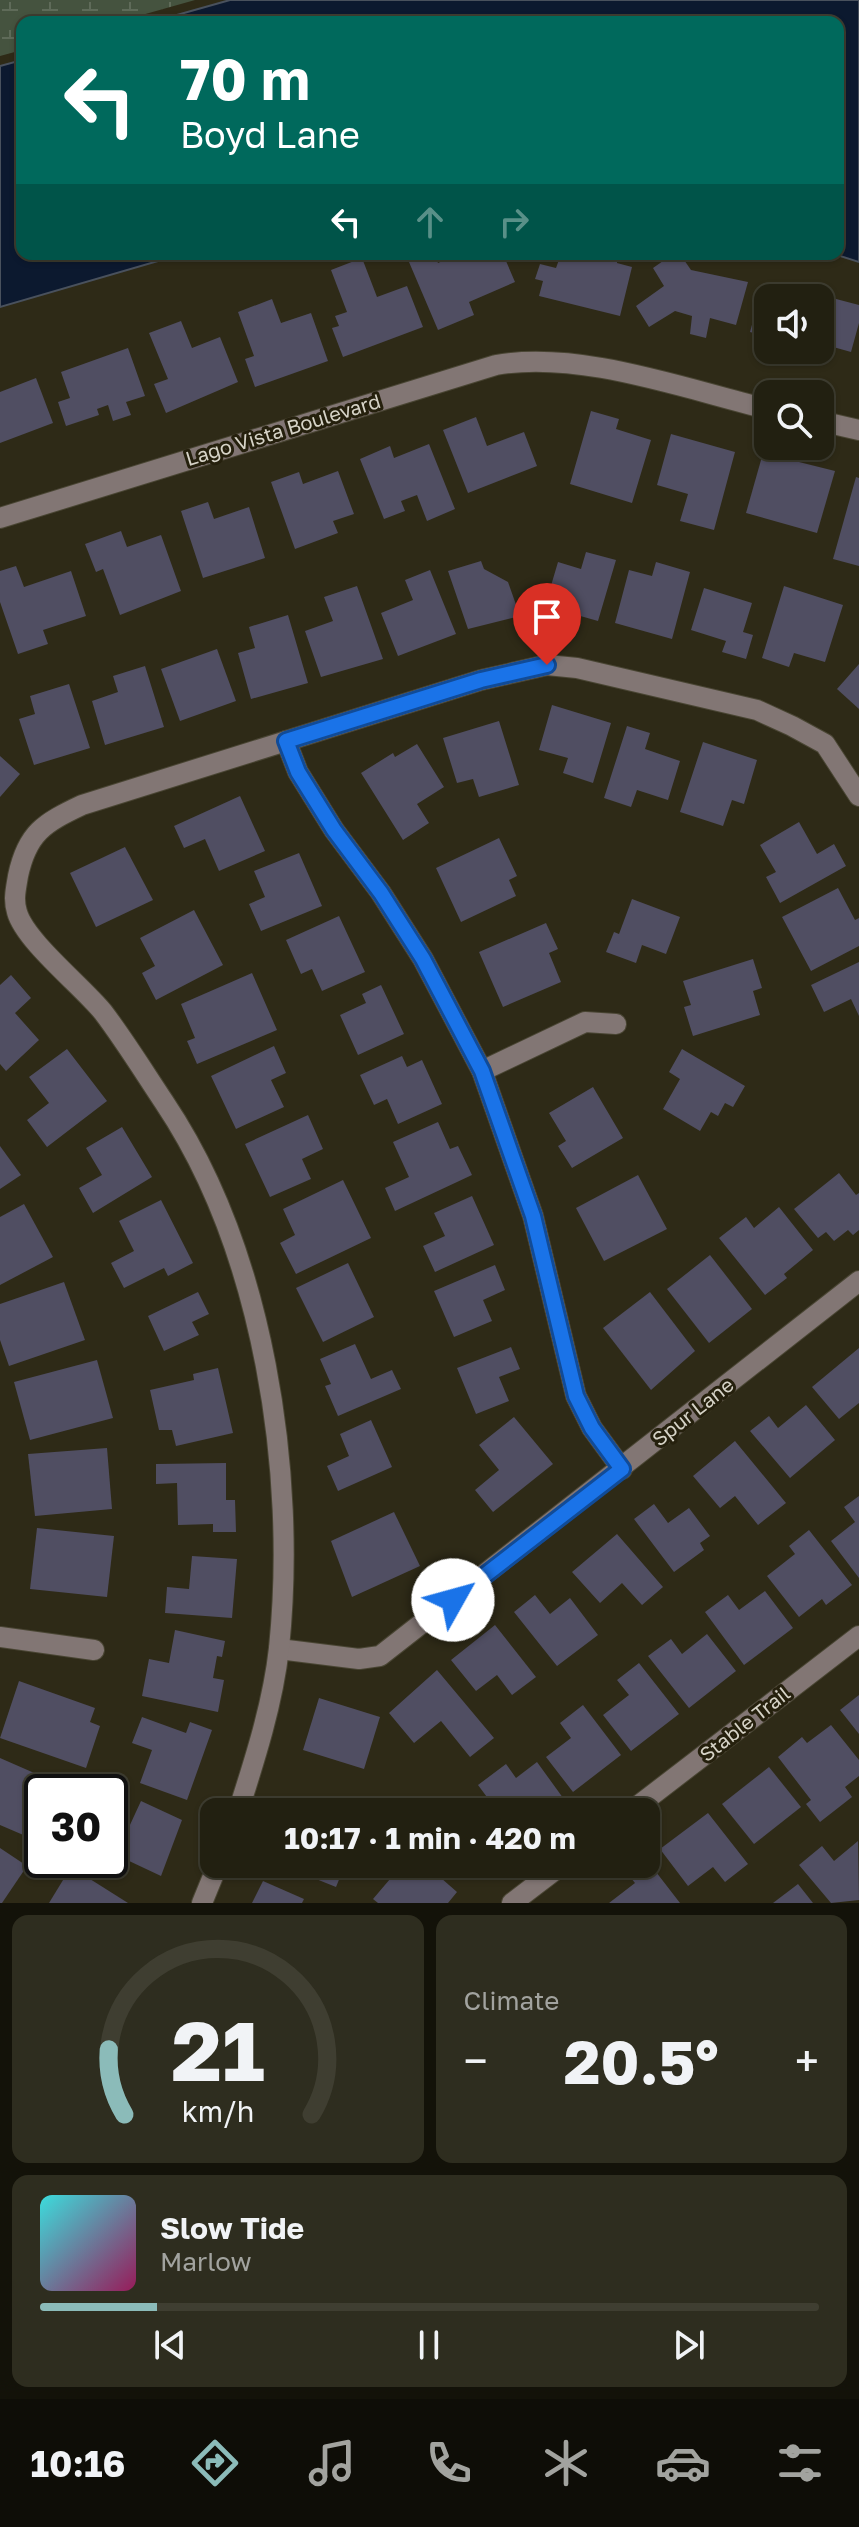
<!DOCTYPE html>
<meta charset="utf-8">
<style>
body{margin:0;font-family:"Golos Text",sans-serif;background:#2e2d1f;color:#f1f3f6;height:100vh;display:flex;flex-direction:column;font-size:30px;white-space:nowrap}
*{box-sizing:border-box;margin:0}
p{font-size:26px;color:#a2a39f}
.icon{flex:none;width:44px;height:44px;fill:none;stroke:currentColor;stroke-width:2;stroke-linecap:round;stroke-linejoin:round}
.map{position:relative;height:1903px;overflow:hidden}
.panel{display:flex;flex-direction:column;gap:12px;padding:12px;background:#131209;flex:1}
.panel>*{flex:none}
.guide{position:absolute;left:16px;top:16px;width:828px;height:244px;border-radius:16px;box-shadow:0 2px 6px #0004,0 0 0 2px #3f3e31;background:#00695c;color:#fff;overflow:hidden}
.controls{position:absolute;left:754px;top:284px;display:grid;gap:16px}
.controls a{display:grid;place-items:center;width:80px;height:80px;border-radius:16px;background:#222011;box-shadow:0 2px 6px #0004,0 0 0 2px #3f3e31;font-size:40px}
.speed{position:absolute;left:24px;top:1774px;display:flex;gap:16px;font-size:40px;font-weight:700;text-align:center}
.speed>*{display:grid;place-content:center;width:104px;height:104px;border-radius:50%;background:#222011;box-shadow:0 2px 6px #0004,0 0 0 2px #3f3e31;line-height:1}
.speed .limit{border:4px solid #111;border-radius:12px;background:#fff;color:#111}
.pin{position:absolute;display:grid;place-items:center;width:68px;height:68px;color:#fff;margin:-82px -34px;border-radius:50% 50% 50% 0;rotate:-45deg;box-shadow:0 0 8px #0007}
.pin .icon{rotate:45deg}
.me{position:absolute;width:88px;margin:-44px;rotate:52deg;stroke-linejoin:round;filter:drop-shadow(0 0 6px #0008)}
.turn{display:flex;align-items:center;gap:28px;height:168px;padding:0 32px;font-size:36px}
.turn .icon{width:104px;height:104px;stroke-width:2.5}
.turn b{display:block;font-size:56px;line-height:68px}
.lanes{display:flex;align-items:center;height:76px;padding:0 32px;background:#0003;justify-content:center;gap:40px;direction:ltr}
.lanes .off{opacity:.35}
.big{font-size:60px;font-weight:700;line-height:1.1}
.panel .card{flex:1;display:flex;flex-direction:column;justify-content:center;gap:12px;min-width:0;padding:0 28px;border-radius:16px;background:#2e2d1f}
.panel .dial{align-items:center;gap:0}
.dial svg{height:208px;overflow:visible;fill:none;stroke:#3f3e31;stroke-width:7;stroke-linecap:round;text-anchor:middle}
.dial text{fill:#f1f3f6;stroke:none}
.song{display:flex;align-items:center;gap:24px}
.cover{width:96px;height:96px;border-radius:12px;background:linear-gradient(135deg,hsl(180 70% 55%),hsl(330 70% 35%))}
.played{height:8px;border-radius:4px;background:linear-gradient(90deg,#8bbbb9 15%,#3f3e31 15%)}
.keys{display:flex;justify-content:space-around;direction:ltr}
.heat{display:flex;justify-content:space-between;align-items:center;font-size:44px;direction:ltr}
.panel .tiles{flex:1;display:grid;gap:12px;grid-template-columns:1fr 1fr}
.card:last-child{grid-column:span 2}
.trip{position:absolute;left:200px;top:1798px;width:460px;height:80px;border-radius:16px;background:#222011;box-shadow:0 2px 6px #0004,0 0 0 2px #3f3e31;font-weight:700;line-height:80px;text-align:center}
.tab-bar{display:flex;height:128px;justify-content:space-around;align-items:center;background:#0e0d07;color:#a2a39f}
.tab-bar .icon{width:56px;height:56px}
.tab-bar .selected{color:#8bbbb9}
.tab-bar b{font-size:36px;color:#f1f3f6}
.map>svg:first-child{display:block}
.wetland{fill:url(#wetland-marsh)}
.water{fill:#0c192f;stroke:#49515d;stroke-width:2}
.building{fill:#504e62}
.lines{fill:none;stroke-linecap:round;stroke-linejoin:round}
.minor-casing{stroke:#494533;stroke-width:22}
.minor{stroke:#827674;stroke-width:20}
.route-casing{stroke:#114b97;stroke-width:20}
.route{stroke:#1a73e8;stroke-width:14}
.labels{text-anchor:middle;stroke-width:6;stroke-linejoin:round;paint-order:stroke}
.street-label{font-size:20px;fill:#d6d3c7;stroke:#25200d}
</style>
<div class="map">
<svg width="859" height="1903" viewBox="0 0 859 1903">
<defs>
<pattern id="wetland-marsh" width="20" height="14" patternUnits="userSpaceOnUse" patternTransform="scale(2)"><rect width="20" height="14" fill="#45533f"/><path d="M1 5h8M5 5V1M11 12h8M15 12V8" fill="none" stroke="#5f6b59"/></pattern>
</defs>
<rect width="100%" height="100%" fill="#2e2a17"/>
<!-- wetland -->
<path class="wetland" d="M 0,0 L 195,0 L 117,22 L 22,22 L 22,50 L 0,56 Z"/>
<!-- water -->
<g class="water">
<path d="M 230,0 L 859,0 L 859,262 L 834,254 L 838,254 L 838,22 L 152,22 Z"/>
<path d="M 22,60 L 22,254 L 182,254 L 0,307 L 0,66 Z"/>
</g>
<!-- building -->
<g class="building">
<path d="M 434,254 L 438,263 L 458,254 L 503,254 L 515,282 L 469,302 L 474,315 L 438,330 L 406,255 Z"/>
<path d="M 561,254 L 617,254 L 617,263 L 632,267 L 620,316 L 539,296 L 543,281 L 535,279 L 540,264 L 556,268 Z"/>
<path d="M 673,254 L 680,254 L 691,270 L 748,282 L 736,325 L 710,318 L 706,338 L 690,334 L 692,316 L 675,311 L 649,327 L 636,306 L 664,286 L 653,268 Z"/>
<path d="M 362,258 L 377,297 L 407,286 L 423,327 L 343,357 L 332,328 L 339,326 L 335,316 L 347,312 L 331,270 Z"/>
<path d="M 775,283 L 859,305 L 859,323 L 851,352 L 826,345 L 823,357 L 802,351 L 820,350 L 820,298 L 771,298 Z"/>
<path d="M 272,299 L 281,323 L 311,313 L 328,361 L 255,387 L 245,359 L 254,356 L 238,312 Z"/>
<path d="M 756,310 L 768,314 L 768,350 L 794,350 L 791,364 L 756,354 L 761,335 L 750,332 Z"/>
<path d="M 181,321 L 192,348 L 220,337 L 238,382 L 166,413 L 154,384 L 168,379 L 149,333 Z"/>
<path d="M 128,348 L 145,396 L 126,402 L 131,415 L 113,421 L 108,405 L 97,409 L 99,415 L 66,426 L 58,402 L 70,398 L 61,372 Z"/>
<path d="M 36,378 L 53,423 L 0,443 L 0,392 Z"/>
<path d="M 591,411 L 619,419 L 616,429 L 651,440 L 632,503 L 570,484 Z"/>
<path d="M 476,417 L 487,446 L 524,432 L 537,466 L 468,493 L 443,430 Z"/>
<path d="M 671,434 L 735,452 L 714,530 L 680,521 L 688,494 L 657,485 Z"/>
<path d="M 429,444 L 455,509 L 427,521 L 417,495 L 401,501 L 405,511 L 384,519 L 360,459 L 390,446 L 394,458 Z"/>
<path d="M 763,453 L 835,471 L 817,533 L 746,513 Z"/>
<path d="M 338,471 L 354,514 L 333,521 L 338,533 L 295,549 L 271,482 L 299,472 L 303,484 Z"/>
<path d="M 856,477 L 859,478 L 859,566 L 833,559 Z"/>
<path d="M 208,502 L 214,519 L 249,507 L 265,558 L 203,578 L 181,511 Z"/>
<path d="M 121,531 L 127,547 L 161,535 L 181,591 L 120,615 L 103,569 L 96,572 L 85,544 Z"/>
<path d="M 586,552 L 616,560 L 598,621 L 545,606 L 558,562 L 581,569 Z"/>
<path d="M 481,561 L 484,569 L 508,582 L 520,616 L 468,629 L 448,571 Z"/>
<path d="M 656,562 L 690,572 L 672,639 L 615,623 L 629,570 L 652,576 Z"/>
<path d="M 16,566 L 24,587 L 71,571 L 86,616 L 43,630 L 48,644 L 18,654 L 0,602 L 0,571 Z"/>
<path d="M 430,570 L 456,634 L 398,656 L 381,613 L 413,600 L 405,580 Z"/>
<path d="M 357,586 L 383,659 L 321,677 L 305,631 L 333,621 L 324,597 Z"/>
<path d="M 784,586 L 843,605 L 825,662 L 794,653 L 789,667 L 762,658 Z"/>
<path d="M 704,588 L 752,603 L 743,632 L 753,635 L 746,659 L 722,652 L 726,641 L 691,630 Z"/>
<path d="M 288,615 L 308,683 L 251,699 L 238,653 L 255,648 L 249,627 Z"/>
<path d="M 217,649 L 236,701 L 180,721 L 161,669 Z"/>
<path d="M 859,664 L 859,709 L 837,689 Z"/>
<path d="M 145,666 L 164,727 L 105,745 L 92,701 L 118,692 L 113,676 Z"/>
<path d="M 69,684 L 90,748 L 34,765 L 19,719 L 35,714 L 30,696 Z"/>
<path d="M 552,705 L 611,723 L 593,783 L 563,773 L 568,758 L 539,750 Z"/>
<path d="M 499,721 L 519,785 L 479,797 L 473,779 L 457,783 L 443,738 Z"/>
<path d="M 627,726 L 650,733 L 645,749 L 680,761 L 668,800 L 637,790 L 631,807 L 604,798 Z"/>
<path d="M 703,742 L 757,760 L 744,804 L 732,800 L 723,826 L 680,812 Z"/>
<path d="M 417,744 L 444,787 L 417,804 L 429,823 L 403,840 L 361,773 L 393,753 L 395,757 Z"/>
<path d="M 0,756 L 20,774 L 0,797 Z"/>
<path d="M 240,796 L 265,851 L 219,871 L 205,839 L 184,848 L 174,826 Z"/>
<path d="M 799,822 L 817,854 L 834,844 L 846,866 L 780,903 L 766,877 L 776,872 L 760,845 Z"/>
<path d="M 499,838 L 517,876 L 509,880 L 516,896 L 461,922 L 436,868 Z"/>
<path d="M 125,847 L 153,900 L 96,927 L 70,873 Z"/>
<path d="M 299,853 L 322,906 L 261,931 L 249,904 L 265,897 L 254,871 Z"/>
<path d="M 838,888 L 855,920 L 859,918 L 859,946 L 811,971 L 782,917 Z"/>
<path d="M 632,899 L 680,917 L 666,954 L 642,945 L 636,963 L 606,952 L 614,932 L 619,934 Z"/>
<path d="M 194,910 L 223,965 L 156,1000 L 142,973 L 155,966 L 140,938 Z"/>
<path d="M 339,916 L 365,972 L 322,991 L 312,969 L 301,974 L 286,940 Z"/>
<path d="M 546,923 L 558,949 L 549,953 L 561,982 L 503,1007 L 479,952 Z"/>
<path d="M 753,959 L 762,988 L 753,991 L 760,1015 L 693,1036 L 684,1007 L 691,1005 L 683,981 Z"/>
<path d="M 859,962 L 859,1016 L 851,999 L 824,1012 L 811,985 Z"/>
<path d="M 252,973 L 277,1030 L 197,1064 L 187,1041 L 195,1038 L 181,1004 Z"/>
<path d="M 11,975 L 31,998 L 15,1013 L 39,1040 L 6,1071 L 0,1064 L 0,985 Z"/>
<path d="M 381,985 L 404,1034 L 358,1055 L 340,1015 L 366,1003 L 362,994 Z"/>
<path d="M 274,1046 L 286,1073 L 271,1080 L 284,1107 L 236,1129 L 211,1076 Z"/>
<path d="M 67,1049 L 107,1101 L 47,1147 L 27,1120 L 49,1103 L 29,1077 Z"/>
<path d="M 682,1049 L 745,1086 L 733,1107 L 725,1103 L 718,1116 L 711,1112 L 700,1131 L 663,1109 L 680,1079 L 669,1072 Z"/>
<path d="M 402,1056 L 407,1067 L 422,1060 L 442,1104 L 398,1124 L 387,1099 L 374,1105 L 360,1075 Z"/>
<path d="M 593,1087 L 623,1138 L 572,1168 L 558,1146 L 566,1141 L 549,1113 Z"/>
<path d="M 308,1115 L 323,1149 L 302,1159 L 311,1179 L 270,1197 L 245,1144 Z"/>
<path d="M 438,1122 L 450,1149 L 458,1146 L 472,1175 L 395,1211 L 385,1188 L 409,1177 L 393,1142 Z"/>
<path d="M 122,1127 L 152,1177 L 93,1213 L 79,1188 L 102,1175 L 86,1148 Z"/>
<path d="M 0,1146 L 21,1175 L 0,1189 Z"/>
<path d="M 839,1173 L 856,1195 L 859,1193 L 859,1230 L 853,1235 L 848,1230 L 834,1241 L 826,1232 L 818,1238 L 794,1209 Z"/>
<path d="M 638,1175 L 667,1229 L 604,1261 L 576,1208 Z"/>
<path d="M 343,1180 L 371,1238 L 296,1274 L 280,1243 L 295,1235 L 283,1209 Z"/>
<path d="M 472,1196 L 494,1245 L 435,1272 L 423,1246 L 445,1236 L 434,1213 Z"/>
<path d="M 161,1200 L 193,1263 L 168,1276 L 164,1268 L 124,1288 L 111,1263 L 134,1251 L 119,1221 Z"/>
<path d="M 24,1204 L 53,1257 L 0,1285 L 0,1217 Z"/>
<path d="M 779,1207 L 813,1250 L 784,1274 L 787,1278 L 765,1295 L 719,1238 L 746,1217 L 754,1228 Z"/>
<path d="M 710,1255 L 752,1309 L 709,1343 L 667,1289 Z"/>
<path d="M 348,1263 L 374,1317 L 323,1342 L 296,1288 Z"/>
<path d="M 495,1265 L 505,1290 L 483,1300 L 492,1321 L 454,1337 L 434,1291 Z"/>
<path d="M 64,1282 L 85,1340 L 9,1366 L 0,1340 L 0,1304 Z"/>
<path d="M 198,1292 L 209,1314 L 192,1322 L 199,1335 L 164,1351 L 148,1316 Z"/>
<path d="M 650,1292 L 695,1351 L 651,1390 L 603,1328 Z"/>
<path d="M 355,1344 L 371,1379 L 392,1370 L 401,1389 L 338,1416 L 325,1386 L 331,1384 L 320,1359 Z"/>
<path d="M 511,1347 L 520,1369 L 499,1377 L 509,1401 L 476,1414 L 457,1368 Z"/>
<path d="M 859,1348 L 859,1403 L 839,1419 L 812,1387 Z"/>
<path d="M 97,1360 L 113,1418 L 30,1440 L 14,1382 Z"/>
<path d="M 218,1368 L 233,1433 L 176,1446 L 172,1430 L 159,1430 L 150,1390 L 194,1380 L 193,1374 Z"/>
<path d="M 806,1405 L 835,1440 L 790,1478 L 750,1431 L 769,1416 L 778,1428 Z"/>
<path d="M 514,1417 L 553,1464 L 493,1512 L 475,1490 L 499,1470 L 479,1445 Z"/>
<path d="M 371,1420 L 392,1467 L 338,1491 L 327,1466 L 349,1456 L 340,1434 Z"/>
<path d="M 735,1441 L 786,1503 L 758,1525 L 735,1496 L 720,1508 L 693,1476 Z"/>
<path d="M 107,1448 L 112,1509 L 35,1516 L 28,1454 Z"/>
<path d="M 226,1463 L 226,1500 L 235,1500 L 236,1532 L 213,1532 L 213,1524 L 178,1525 L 177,1483 L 156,1484 L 156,1464 Z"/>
<path d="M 859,1496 L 859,1578 L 831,1541 L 855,1522 L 844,1507 Z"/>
<path d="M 654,1504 L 668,1523 L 689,1508 L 710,1536 L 700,1543 L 704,1550 L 674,1572 L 634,1519 Z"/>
<path d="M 394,1512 L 420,1566 L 352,1597 L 331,1541 Z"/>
<path d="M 37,1528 L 114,1536 L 107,1597 L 30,1589 Z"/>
<path d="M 809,1530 L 852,1585 L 826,1605 L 822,1599 L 799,1617 L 767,1576 L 795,1554 L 789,1546 Z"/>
<path d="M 617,1534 L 663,1587 L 642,1605 L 622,1583 L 600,1603 L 572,1572 Z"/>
<path d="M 192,1556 L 237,1559 L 232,1618 L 165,1613 L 167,1587 L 189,1589 Z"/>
<path d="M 765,1591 L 793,1628 L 744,1665 L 705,1612 L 728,1595 L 739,1610 Z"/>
<path d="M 535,1595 L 550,1614 L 570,1598 L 598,1635 L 557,1666 L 514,1612 Z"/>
<path d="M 495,1625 L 536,1677 L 512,1695 L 497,1675 L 476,1691 L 451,1660 Z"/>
<path d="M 175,1630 L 225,1641 L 222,1657 L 217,1656 L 213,1678 L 224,1680 L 218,1712 L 142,1696 L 149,1659 L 169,1663 Z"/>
<path d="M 707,1634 L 736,1671 L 689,1708 L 648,1656 L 671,1639 L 682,1654 Z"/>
<path d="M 639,1663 L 679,1714 L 631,1751 L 603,1715 L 629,1695 L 617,1680 Z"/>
<path d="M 437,1670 L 494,1738 L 470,1757 L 441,1721 L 414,1743 L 389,1713 Z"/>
<path d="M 19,1681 L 95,1708 L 90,1722 L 100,1726 L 86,1768 L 0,1738 Z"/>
<path d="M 859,1695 L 859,1734 L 840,1710 Z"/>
<path d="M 319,1698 L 380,1717 L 364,1769 L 303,1750 Z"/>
<path d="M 583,1705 L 621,1755 L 573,1792 L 546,1757 L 571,1738 L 560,1723 Z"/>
<path d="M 142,1717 L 186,1733 L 190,1722 L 212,1730 L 187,1800 L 140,1783 L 152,1750 L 132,1743 Z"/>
<path d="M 831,1725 L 859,1760 L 859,1776 L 845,1787 L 852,1797 L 820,1822 L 806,1804 L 811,1800 L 778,1757 L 802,1737 L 807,1743 Z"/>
<path d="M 0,1758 L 64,1786 L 61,1792 L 42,1792 L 42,1843 L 0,1825 Z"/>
<path d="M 537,1762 L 566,1802 L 553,1812 L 498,1812 L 478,1785 L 506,1764 L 516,1778 Z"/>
<path d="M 769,1767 L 801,1807 L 754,1844 L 722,1804 Z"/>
<path d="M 141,1801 L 182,1820 L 161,1876 L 110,1852 L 110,1818 L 129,1827 Z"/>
<path d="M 290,1803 L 313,1812 L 287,1812 Z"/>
<path d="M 708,1813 L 748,1864 L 725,1882 L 713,1867 L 688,1886 L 660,1849 Z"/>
<path d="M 858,1841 L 859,1900 L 831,1903 L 799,1865 L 822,1846 L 834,1861 Z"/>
<path d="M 0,1848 L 27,1866 L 2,1903 L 0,1903 Z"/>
<path d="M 646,1859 L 680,1903 L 609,1903 L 635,1883 L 626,1872 L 637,1864 L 646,1864 Z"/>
<path d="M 299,1864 L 352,1864 L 351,1868 L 345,1865 L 336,1887 L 296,1871 Z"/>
<path d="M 387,1864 L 425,1864 L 457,1892 L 448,1903 L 378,1903 L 373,1899 L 396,1872 Z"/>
<path d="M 448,1864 L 481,1864 L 461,1880 Z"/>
<path d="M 71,1867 L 128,1903 L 49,1903 Z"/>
<path d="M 263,1881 L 304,1899 L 302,1903 L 252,1903 Z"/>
<path d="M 798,1884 L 813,1903 L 773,1903 Z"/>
</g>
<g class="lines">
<defs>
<g id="minor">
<path d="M 820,421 L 859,430"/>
<path d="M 0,518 L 496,365 C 579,350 685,389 768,409"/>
<path d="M 286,741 L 298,772 L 334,830 L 381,893 L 423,959 L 482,1071 L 533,1216 L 576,1396 L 592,1428 L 622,1469"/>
<path d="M 482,1071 L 585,1022 L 616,1024"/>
<path d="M 0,1637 L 94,1650"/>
<path d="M 279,1649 L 359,1659 L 380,1656 L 859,1281"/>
<path d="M 238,1812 C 255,1759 273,1703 279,1648 C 297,1473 264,1251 164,1102 C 144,1072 125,1041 103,1012 C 82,986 25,941 17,912 C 13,899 16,889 18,876 C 27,833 44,823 82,805 L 481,680 L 547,665 L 577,668 L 757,710 L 792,726 L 825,744 L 859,796"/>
<path d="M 630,1812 L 859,1636"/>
<path d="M 202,1903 L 218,1864"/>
<path d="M 512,1903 L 563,1864"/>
</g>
</defs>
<!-- minor casing -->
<use href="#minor" class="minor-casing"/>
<!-- minor -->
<use href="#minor" class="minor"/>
</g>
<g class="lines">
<defs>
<path id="route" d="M 453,1600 L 622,1469 L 592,1428 L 576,1396 L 533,1216 L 482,1071 L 423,959 L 381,893 L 334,830 L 298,772 L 286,741 L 481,680 L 547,665"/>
</defs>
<!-- route casing -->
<use href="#route" class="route-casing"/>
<!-- route -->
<use href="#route" class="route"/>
</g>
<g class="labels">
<!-- street labels -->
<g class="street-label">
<text transform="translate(283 430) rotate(-17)" y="7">Lago Vista Boulevard</text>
<text transform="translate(693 1412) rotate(-38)" y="7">Spur Lane</text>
<text transform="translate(745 1724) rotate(-38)" y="7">Stable Trail</text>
</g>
</g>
</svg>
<div class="controls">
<a><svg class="icon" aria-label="sound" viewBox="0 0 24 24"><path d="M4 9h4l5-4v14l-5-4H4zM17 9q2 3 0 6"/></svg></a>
<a><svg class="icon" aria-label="search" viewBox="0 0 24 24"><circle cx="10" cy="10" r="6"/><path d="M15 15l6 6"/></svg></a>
</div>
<div class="speed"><div class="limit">30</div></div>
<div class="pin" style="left:547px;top:665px;background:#d93025"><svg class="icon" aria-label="arrive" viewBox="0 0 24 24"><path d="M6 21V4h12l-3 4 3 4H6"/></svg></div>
<svg class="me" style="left:453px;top:1600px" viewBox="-20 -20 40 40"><circle r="19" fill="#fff"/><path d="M0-13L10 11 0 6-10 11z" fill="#1a73e8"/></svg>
<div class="trip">10:17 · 1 min · 420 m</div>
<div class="guide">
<div class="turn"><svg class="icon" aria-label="left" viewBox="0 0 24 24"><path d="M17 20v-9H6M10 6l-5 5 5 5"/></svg><div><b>70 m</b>Boyd Lane</div></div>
<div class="lanes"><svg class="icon" aria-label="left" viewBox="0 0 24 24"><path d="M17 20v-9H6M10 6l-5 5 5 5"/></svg><svg class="icon off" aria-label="ahead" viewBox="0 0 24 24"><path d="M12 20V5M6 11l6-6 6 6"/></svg><svg class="icon off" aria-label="right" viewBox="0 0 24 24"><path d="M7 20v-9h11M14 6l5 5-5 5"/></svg></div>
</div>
</div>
<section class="panel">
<div class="tiles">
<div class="card dial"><svg viewBox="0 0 100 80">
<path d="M14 69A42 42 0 1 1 86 69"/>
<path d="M14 69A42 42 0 0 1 8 44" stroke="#8bbbb9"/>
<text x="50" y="56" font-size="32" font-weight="700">21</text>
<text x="50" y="72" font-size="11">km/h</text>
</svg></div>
<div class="card"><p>Climate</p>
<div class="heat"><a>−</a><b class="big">20.5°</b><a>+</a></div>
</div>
<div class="card">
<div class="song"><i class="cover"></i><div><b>Slow Tide</b><p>Marlow</p></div></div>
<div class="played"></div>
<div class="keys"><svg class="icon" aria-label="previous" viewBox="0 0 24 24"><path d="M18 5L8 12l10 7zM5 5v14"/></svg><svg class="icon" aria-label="pause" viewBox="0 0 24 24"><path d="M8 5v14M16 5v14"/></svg><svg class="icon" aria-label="next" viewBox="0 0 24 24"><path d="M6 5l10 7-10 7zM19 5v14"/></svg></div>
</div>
</div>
</section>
<nav class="tab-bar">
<b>10:16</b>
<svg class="icon selected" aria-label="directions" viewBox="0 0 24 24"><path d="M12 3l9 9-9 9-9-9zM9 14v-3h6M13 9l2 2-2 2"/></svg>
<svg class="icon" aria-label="music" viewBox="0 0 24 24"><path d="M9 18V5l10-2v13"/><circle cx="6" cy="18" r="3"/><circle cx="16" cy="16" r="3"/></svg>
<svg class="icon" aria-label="phone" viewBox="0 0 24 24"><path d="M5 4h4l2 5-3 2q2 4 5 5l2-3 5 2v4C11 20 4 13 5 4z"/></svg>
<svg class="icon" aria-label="climate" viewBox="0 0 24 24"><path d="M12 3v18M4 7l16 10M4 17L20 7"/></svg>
<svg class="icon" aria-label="car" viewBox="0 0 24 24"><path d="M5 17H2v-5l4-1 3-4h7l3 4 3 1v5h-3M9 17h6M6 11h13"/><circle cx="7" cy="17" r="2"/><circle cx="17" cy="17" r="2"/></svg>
<svg class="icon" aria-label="filters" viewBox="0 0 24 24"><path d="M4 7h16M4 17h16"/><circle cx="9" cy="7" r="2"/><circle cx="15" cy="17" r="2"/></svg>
</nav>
